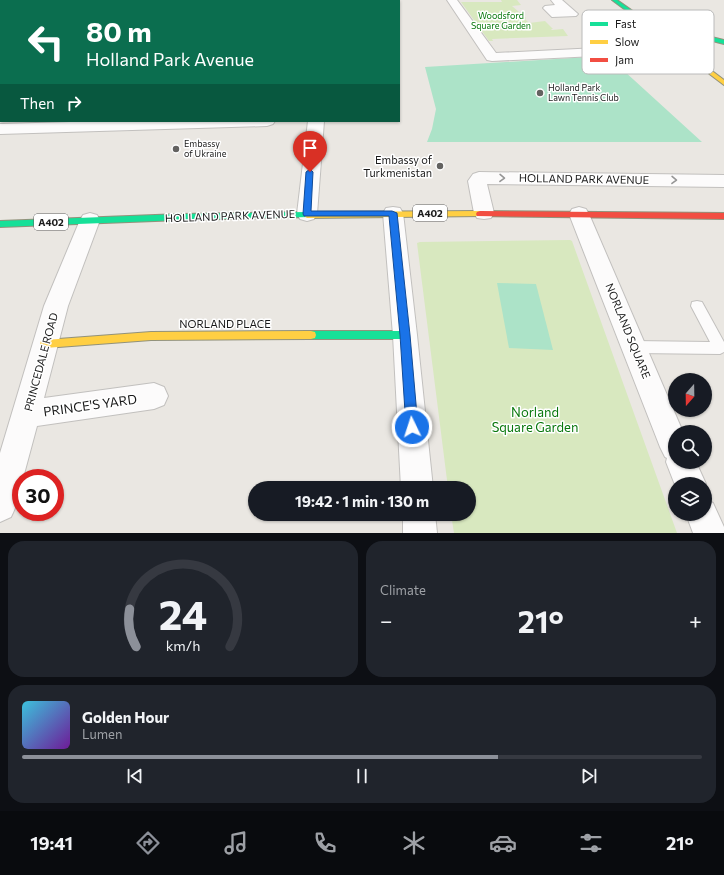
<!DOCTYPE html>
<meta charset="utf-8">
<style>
body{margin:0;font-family:Commissioner,sans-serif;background:#20242c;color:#f1f3f6;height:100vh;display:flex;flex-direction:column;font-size:15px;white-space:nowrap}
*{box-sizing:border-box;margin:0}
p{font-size:13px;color:#9ea1a6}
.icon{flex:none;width:22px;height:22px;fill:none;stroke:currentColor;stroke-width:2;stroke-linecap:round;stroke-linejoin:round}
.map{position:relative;height:533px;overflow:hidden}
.panel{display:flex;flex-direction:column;gap:8px;padding:8px;background:#0d0f14;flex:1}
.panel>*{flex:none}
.top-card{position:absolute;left:0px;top:0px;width:400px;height:122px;box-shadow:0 1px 3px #0004;background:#0b6e4f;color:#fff;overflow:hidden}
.needle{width:26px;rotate:200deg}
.fabs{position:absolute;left:668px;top:373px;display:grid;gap:8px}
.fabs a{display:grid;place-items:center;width:44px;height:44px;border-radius:50%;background:#171b24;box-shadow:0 1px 3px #0004;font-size:20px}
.speed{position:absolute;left:12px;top:469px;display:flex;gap:8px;font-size:20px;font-weight:700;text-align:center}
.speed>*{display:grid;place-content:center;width:52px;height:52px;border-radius:50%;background:#171b24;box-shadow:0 1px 3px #0004;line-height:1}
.speed .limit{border:6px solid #d22;background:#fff;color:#111}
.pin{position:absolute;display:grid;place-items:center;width:34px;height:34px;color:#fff;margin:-41px -17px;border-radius:50% 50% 50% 0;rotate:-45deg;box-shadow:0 0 4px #0007}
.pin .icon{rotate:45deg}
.me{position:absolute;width:44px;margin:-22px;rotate:356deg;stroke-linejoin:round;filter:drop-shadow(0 0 3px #0008)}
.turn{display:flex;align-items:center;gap:14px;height:84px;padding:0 20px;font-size:18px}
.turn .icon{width:52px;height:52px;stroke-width:2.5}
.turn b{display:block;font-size:28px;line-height:34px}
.then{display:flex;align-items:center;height:38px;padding:0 20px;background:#0003;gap:8px;font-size:15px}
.big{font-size:30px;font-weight:700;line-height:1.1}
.panel .widget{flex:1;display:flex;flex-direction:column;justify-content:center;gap:6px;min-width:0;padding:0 14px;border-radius:16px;background:#20242c}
.panel .dial{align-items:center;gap:0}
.dial svg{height:104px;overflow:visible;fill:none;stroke:#363941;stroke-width:7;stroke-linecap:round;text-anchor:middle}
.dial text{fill:#f1f3f6;stroke:none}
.song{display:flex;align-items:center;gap:12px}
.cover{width:48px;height:48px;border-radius:6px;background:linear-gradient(135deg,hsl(190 70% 55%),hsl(280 70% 35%))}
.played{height:4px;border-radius:2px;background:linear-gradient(90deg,#8c9099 70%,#363941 70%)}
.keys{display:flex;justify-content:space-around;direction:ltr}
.heat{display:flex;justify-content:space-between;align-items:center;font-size:22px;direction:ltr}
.panel .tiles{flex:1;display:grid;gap:8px;grid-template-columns:1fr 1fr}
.widget:last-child{grid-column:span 2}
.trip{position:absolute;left:248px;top:481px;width:228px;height:40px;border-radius:20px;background:#171b24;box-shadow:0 1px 3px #0004;font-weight:700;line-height:40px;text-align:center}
.menu{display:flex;height:64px;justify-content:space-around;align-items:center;background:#090b0e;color:#9ea1a6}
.menu .icon{width:28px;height:28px}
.menu .active{color:#8c9099}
.menu b{font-size:18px;color:#f1f3f6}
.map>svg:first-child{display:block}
.grass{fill:#d8e8bf}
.pitch{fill:#ace3c8}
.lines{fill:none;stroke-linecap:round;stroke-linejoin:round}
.lane-casing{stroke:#c2c0be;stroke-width:2}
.street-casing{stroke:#c2c0be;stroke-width:2}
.fast-casing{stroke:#92927b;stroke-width:2}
.slow-casing{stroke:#92927b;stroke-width:2}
.jam-casing{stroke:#92927b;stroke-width:2}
.lane{fill:#fcfbfb;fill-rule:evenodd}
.street{fill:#fcfbfb;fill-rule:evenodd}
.fast{fill:#16e098;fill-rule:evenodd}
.slow{fill:#ffcf43;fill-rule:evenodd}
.jam{fill:#f24e42;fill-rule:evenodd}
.oneway{stroke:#969696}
.route{fill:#1a73e8;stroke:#114b97}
.poi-dot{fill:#636260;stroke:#fff;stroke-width:1.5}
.labels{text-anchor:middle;stroke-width:3;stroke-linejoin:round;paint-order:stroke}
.far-park-label{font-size:9px;fill:#09780d;stroke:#fff}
.far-poi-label{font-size:9px;fill:#1a1a1a;stroke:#fff;text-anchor:start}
.shield{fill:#fff;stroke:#5f5f5f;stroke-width:1}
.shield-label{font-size:10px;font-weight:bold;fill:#1a1a1a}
.poi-label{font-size:11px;fill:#1a1a1a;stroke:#fff;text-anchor:end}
.street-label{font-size:11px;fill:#1a1a1a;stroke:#fff}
.near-street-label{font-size:13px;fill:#1a1a1a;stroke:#fff}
.near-park-label{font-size:13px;fill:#09780d;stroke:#fff}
.key{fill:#fff;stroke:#bababa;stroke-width:1}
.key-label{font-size:11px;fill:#1a1a1a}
</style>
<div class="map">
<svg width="724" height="533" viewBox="0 0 724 533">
<rect width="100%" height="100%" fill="#eae7e2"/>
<!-- grass -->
<g class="grass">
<path d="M 501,0 L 517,0 L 521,5 L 512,6 L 526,18 L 525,19 L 529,23 L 545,21 L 553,29 L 551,29 L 552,30 L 563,29 L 568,36 L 492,39 L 493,41 L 489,41 L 461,2 L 502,2 Z"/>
<path d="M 570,240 L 572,241 L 677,533 L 454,533 L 451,514 L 469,514 L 469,488 L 448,488 L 417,243 L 420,242 Z"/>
</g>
<!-- pitch -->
<g class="pitch">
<path d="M 669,52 L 686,65 L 623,70 L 702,142 L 427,142 L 432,129 L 436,109 L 425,67 Z"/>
<path d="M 497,283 L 536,284 L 553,350 L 509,348 Z"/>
</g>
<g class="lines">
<defs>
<path id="lane" d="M 697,301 L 702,302 L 724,342 L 724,352 L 720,354 L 634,353 L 629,351 L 627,347 L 629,343 L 634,341 L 710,342 L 691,306 L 692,302 Z"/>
<g id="street">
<rect x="324" y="0" width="10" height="1"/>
<path d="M 447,0 L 457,0 L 496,53 L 677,44 L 682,45 L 683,48 L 682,51 L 677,52 L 492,61 L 487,60 Z"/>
<path d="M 551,0 L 562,0 L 578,14 L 576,16 L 552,17 L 543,8 L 545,6 L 555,5 Z"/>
<rect x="0" y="24" width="1" height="8"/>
<rect x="0" y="67" width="1" height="8"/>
<path d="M 106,121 L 275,121 L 273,124 L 267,126 L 0,134 L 0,124 Z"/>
<path d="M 308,121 L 324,121 L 317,214 L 314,219 L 307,221 L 300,219 L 297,214 Z"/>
<path d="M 479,172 L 724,175 L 724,187 L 487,184 L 494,213 L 491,218 L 484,219 L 477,218 L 474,213 L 468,181 L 473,174 Z"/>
<path d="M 393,207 L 400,208 L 403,213 L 417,335 L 433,488 L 401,488 L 393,335 L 383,213 L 386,208 Z"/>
<path d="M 579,207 L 586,209 L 589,214 L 683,432 L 675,432 L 675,462 L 696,462 L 706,484 L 705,485 L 705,484 L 675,484 L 675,485 L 666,462 L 667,458 L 665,457 L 660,447 L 569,214 L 572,209 Z"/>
<path d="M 90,213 L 97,215 L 100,220 L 68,306 L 44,398 L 154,383 L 164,387 L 168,396 L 164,405 L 154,409 L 37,426 L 23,478 L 21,478 C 21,492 17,505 11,517 L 0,522 L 0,453 L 44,306 L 80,220 L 83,215 Z"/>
<path d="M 705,499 L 713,503 L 724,527 L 724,533 L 693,533 L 686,514 L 705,514 Z"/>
<path d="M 403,514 L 435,514 L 437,533 L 403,533 Z"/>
</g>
<g id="fast">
<path d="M 612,0 L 617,0 L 647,21 L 724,40 L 724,44 L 643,23 Z"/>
<path d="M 307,212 L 310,213 L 311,215 L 310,217 L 181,220 L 0,227 L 0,221 L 181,214 Z"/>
<path d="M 311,331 L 405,331 L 409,332 L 410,335 L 409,338 L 405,339 L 311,339 L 307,338 L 306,335 L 307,332 Z"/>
</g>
<g id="slow">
<path d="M 650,27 L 654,27 L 724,80 L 724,85 L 650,29 Z"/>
<path d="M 480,211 L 483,212 L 484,214 L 483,216 L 307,218 L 303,215 L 307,212 Z"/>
<path d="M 311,331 L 315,332 L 316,335 L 315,338 L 311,339 L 151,340 L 45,348 L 41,347 L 40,344 L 41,341 L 45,340 L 151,332 Z"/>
</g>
<path id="jam" d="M 480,211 L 724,213 L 724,219 L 477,216 L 476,214 L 477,212 Z"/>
</defs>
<!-- lane casing -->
<use href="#lane" class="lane-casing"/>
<!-- street casing -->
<use href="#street" class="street-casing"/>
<!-- fast casing -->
<use href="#fast" class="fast-casing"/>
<!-- slow casing -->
<use href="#slow" class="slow-casing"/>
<!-- jam casing -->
<use href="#jam" class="jam-casing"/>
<!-- lane -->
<use href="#lane" class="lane"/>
<!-- street -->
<use href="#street" class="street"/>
<!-- fast -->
<use href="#fast" class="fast"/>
<!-- slow -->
<use href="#slow" class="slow"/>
<!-- jam -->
<use href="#jam" class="jam"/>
</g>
<!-- one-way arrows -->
<defs><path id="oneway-chevron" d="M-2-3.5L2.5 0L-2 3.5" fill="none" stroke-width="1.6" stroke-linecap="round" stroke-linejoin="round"/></defs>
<g class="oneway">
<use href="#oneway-chevron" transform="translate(502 178) rotate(1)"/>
<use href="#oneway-chevron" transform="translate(674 180) rotate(1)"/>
</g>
<!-- route -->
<path class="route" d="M 310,169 L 313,172 L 311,211 L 392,211 L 397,213 L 410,335 L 418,427 L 416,431 L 412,433 L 408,431 L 406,427 L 400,335 L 389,216 L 304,216 L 303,214 L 306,172 Z"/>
<!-- markers -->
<g class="poi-dot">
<circle cx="540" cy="93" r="4"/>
<circle cx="176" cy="149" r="4"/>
<circle cx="440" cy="166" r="4"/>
</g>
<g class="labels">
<!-- far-park labels -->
<g class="far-park-label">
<text x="501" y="19">Woodsford<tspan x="501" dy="10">Square Garden</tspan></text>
</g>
<!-- far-poi labels -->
<g class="far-poi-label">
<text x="548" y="91">Holland Park<tspan x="548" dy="10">Lawn Tennis Club</tspan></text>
<text x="184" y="147">Embassy<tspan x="184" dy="10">of Ukraine</tspan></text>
</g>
<!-- shield labels -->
<g class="shield">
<rect x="413" y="205" width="34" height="16" rx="3"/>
<rect x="34" y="214" width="34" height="16" rx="3"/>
</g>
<g class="shield-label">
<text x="430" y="217">A402</text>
<text x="51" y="226">A402</text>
</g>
<!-- poi labels -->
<g class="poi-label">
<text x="432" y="164">Embassy of<tspan x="432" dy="13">Turkmenistan</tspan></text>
</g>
<!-- street labels -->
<g class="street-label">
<text transform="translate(584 179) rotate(1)" y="4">HOLLAND PARK AVENUE</text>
<text transform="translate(230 216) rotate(-2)" y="4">HOLLAND PARK AVENUE</text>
<text x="225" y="328">NORLAND PLACE</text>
<text transform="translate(628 331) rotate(68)" y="4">NORLAND SQUARE</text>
<text transform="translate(41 362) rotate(-75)" y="4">PRINCEDALE ROAD</text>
</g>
<!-- near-street labels -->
<g class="near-street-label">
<text transform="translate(90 405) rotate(-8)" y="5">PRINCE'S YARD</text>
</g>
<!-- near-park labels -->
<g class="near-park-label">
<text x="535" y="417">Norland<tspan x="535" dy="15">Square Garden</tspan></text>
</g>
</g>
<!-- legend -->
<rect x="582" y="10" width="132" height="64" rx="6" class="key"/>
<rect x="590" y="22" width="18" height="4" fill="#16e098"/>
<rect x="590" y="40" width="18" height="4" fill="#ffcf43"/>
<rect x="590" y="58" width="18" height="4" fill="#f24e42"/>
<g class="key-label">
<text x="615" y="28">Fast</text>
<text x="615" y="46">Slow</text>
<text x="615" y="64">Jam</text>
</g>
</svg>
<div class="fabs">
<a><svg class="needle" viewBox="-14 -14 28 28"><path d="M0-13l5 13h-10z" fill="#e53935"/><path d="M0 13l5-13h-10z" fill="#9ea1a6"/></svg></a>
<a><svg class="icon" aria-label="search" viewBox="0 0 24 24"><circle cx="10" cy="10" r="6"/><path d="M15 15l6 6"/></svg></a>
<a><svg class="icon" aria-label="layers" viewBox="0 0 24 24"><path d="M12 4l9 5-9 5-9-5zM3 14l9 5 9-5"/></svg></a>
</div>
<div class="speed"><div class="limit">30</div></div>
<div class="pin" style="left:310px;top:172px;background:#d93025"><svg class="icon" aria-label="arrive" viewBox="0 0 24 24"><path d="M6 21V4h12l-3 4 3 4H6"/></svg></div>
<svg class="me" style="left:412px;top:427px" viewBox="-20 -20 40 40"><circle r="17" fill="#1a73e8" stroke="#fff" stroke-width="3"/><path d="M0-11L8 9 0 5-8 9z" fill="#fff"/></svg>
<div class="trip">19:42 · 1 min · 130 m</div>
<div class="top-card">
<div class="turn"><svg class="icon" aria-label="left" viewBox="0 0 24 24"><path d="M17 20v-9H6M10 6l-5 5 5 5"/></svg><div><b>80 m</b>Holland Park Avenue</div></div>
<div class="then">Then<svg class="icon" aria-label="right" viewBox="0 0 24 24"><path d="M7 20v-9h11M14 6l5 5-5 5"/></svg></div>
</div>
</div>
<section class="panel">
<div class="tiles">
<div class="widget dial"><svg viewBox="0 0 100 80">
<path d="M14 69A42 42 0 1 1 86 69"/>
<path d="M14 69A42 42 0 0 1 9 40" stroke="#8c9099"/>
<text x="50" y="56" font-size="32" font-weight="700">24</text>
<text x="50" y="72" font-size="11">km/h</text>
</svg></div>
<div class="widget"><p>Climate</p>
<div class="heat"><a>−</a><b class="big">21°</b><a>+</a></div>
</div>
<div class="widget">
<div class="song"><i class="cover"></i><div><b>Golden Hour</b><p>Lumen</p></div></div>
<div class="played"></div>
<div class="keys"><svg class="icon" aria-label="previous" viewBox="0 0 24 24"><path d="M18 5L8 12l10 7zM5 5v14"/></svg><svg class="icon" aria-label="pause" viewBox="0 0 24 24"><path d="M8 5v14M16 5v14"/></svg><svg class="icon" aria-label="next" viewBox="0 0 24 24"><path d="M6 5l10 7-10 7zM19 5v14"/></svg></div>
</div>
</div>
</section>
<nav class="menu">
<b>19:41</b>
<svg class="icon active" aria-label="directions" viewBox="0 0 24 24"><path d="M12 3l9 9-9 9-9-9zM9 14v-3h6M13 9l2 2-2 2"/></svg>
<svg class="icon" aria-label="music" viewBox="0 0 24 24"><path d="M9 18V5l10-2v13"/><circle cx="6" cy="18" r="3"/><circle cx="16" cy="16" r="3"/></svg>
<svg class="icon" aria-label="phone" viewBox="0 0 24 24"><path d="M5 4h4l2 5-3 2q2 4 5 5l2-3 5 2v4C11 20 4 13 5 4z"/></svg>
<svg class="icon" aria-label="climate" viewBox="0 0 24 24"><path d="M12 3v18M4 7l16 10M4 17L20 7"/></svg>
<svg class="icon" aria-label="car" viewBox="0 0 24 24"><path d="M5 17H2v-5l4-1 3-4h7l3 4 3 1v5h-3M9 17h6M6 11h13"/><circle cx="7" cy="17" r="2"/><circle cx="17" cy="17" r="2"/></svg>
<svg class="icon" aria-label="filters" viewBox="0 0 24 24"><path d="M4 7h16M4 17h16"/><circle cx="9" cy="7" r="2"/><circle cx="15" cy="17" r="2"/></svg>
<b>21°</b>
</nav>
